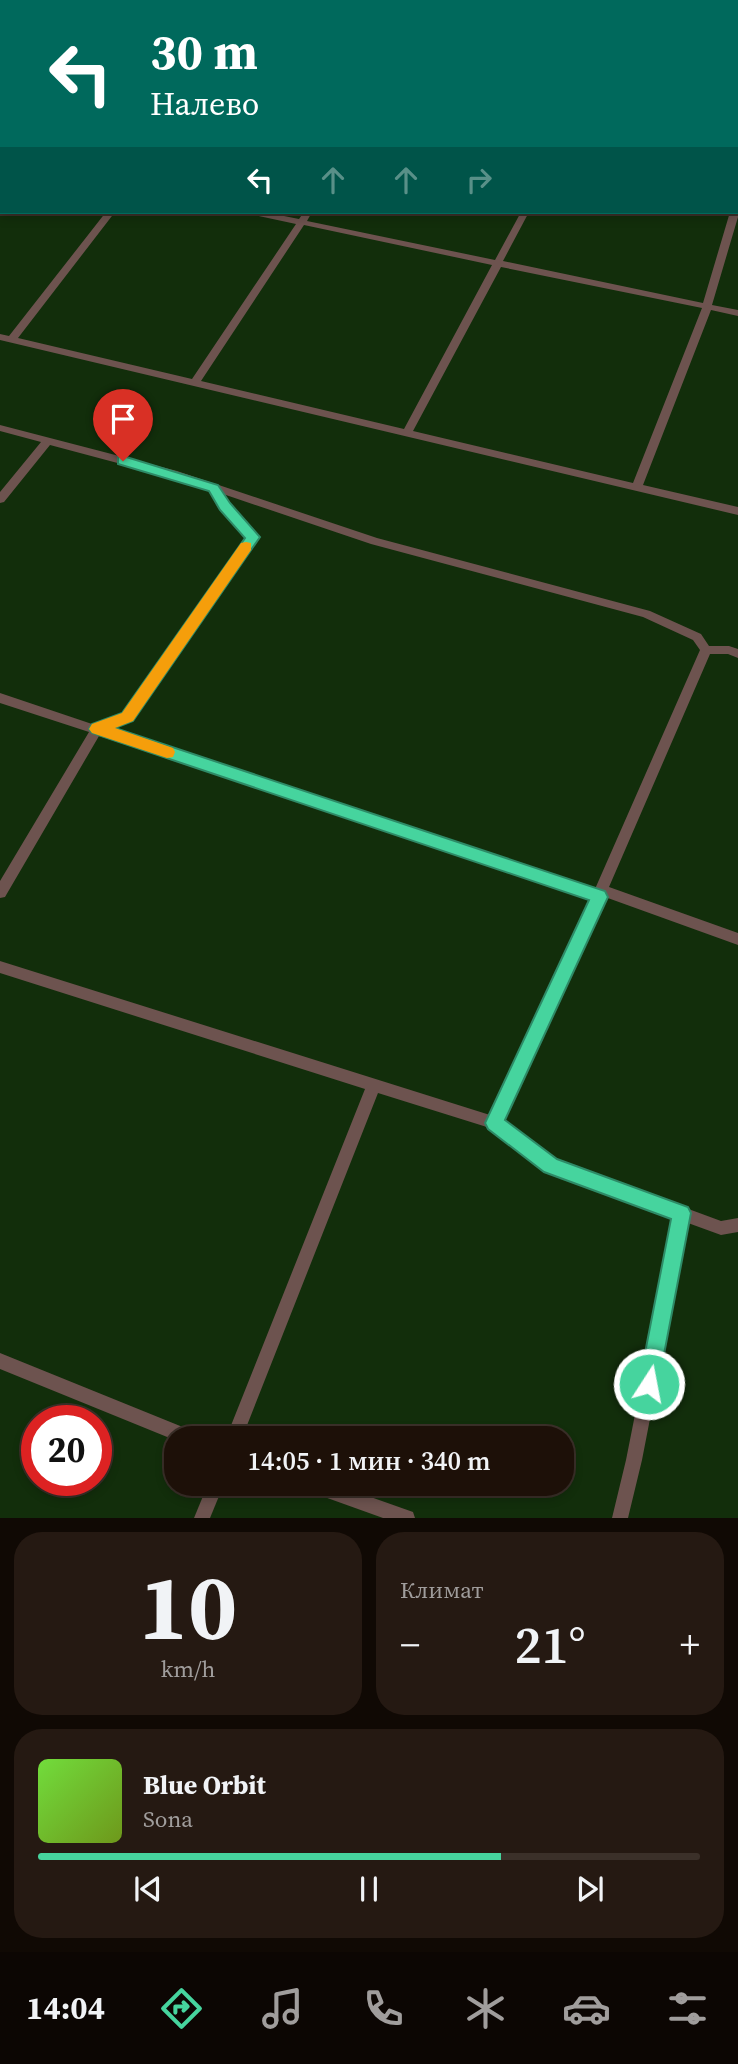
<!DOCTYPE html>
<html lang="ru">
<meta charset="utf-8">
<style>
body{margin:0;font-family:"Source Serif 4",serif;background:#251912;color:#f1f3f6;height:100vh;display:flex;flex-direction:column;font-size:26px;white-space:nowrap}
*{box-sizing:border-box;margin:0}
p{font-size:23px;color:#a09d9c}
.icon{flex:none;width:38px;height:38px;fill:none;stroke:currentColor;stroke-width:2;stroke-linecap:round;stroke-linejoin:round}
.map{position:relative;height:1518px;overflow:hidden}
.side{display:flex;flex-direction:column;gap:14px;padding:14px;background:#100904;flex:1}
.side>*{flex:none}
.banner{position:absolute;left:0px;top:0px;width:738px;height:214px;box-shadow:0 4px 10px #0003,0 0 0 2px #3b3029;background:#00695c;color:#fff;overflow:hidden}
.speed{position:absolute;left:21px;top:1405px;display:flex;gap:14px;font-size:35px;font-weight:700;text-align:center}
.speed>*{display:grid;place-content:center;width:91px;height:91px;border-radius:50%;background:#1d1008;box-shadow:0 4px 10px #0003,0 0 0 2px #3b3029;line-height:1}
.speed .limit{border:10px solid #d22;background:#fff;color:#111}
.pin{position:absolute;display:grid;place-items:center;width:60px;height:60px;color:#fff;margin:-72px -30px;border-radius:50% 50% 50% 0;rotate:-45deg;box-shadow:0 0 7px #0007}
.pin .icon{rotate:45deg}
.me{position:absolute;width:77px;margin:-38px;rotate:11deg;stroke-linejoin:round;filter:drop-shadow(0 0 5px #0008)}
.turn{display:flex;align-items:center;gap:24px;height:147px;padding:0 35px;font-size:32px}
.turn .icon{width:91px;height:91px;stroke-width:2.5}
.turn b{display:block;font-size:49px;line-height:60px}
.lanes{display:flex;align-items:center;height:66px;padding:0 35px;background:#0003;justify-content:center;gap:35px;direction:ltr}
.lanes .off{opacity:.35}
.big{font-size:52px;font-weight:600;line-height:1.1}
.side .tile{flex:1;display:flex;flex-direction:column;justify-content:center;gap:10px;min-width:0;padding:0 24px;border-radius:28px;background:#251912}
.side .dial{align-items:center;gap:0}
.dial b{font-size:91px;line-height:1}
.song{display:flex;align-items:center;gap:21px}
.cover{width:84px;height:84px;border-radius:10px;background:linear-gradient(135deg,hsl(100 70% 55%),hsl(80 70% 35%))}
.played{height:7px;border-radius:4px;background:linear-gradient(90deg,#46d49e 70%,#3b3029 70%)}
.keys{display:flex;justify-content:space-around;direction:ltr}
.heat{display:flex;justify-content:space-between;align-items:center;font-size:38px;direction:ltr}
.side .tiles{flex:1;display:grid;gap:14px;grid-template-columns:1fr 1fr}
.tile:last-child{grid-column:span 2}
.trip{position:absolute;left:164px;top:1426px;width:410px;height:70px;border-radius:28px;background:#1d1008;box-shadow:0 4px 10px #0003,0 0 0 2px #3b3029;font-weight:600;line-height:70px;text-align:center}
.tab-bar{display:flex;height:112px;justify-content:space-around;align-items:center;background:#0c0603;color:#a09d9c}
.tab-bar .icon{width:49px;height:49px}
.tab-bar .selected{color:#46d49e}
.tab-bar b{font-size:32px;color:#f1f3f6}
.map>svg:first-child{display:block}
.green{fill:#122e0b;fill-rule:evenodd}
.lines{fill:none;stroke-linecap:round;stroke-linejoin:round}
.lane{fill:#6d534f;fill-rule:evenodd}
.route{fill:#46d49e;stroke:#2e8a67;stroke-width:2}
.slow{fill:#f59e0b}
</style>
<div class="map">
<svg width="738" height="1518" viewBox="0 0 738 1518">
<rect width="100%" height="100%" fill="#27160a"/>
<!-- green -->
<path class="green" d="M 0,0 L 738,0 L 738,1518 L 0,1518 ZM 2,2 L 737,2 L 737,212 L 2,212 ZM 37,1421 L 96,1421 L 96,1480 L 37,1480 ZM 177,1438 L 562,1438 L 562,1484 L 177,1484 Z"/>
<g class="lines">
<!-- lane -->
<g class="lane">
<path d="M 89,0 L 97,0 L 87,2 Z"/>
<path d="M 268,0 L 276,0 L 275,2 L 267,2 Z"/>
<path d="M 444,0 L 452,0 L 451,2 L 443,2 Z"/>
<path d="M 611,0 L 629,2 L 613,2 Z"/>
<path d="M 634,0 L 642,0 L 641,2 L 633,2 Z"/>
<rect x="0" y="12" width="2" height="4"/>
<rect x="737" y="19" width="1" height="4"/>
<path d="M 0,93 L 2,93 L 2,99 L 0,100 Z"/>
<rect x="737" y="152" width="1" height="6"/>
<path d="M 0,156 L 2,157 L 2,163 L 0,162 Z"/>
<path d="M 737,210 L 738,217 L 712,305 L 738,310 L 738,316 L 711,310 L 643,485 L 738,507 L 738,515 L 0,340 L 0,334 L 9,336 L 106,212 L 115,212 L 18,338 L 192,379 L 296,224 L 249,214 L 248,212 L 264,212 L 299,219 L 304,212 L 312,212 L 307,221 L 495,260 L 521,212 L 529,212 L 503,261 L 703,303 L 730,212 L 737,212 ZM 304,225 L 492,265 L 404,429 L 201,381 ZM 501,267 L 702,308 L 633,483 L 413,431 Z"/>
<path d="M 0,425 L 177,471 L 377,538 L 650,611 L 701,634 L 709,646 L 729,646 L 738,649 L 738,658 L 728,654 L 710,654 L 609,887 L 738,933 L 738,945 L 605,897 L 502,1121 L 556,1160 L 721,1221 L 738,1218 L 738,1232 L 721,1235 L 688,1223 L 642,1460 L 628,1518 L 612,1518 L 626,1460 L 674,1218 L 546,1170 L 490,1128 L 378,1093 L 242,1438 L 226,1438 L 365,1089 L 0,973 L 0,961 L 490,1115 L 591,899 L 99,736 L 5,897 L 0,898 L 0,881 L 89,732 L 0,703 L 0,693 L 95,725 L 124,714 L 247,537 L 221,510 L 210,490 L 170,477 L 50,445 L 4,502 L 0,503 L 0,492 L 41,442 L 0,431 ZM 223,494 L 371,544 L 643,617 L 693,640 L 700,650 L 595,889 L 109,729 L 132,720 L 258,537 L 229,504 Z"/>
<path d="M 0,1353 L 195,1432 L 197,1438 L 177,1438 L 177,1441 L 0,1369 Z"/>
<path d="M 208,1484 L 224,1484 L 210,1518 L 194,1518 Z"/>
<path d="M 303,1484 L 334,1484 L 413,1512 L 415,1518 L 383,1518 L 305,1490 Z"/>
</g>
</g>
<!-- route -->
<path class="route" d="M 123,456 L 218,485 L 230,503 L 260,537 L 133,721 L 115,728 L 605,891 L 608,897 L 505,1120 L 557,1159 L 688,1207 L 691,1213 L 657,1391 L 649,1394 L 642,1391 L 639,1384 L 671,1219 L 544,1172 L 488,1129 L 485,1123 L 589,900 L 92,733 L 89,729 L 92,724 L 122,713 L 245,538 L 220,510 L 209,491 L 118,464 L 118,457 Z"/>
<!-- slow -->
<path class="slow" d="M 246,542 L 251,543 L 251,550 L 133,721 L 115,728 L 173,748 L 175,752 L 173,757 L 167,758 L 92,733 L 89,729 L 92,724 L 122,713 L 241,543 Z"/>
</svg>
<div class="speed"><div class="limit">20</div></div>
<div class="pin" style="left:123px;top:461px;background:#d93025"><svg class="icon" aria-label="arrive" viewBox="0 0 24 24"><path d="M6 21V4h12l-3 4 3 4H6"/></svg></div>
<svg class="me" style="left:649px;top:1384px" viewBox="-20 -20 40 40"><circle r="17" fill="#46d49e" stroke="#fff" stroke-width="3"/><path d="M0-11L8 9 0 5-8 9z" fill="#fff"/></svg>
<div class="trip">14:05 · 1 мин · 340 m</div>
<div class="banner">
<div class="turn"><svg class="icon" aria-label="left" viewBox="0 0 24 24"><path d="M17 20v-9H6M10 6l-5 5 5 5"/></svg><div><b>30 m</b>Налево</div></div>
<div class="lanes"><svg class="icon" aria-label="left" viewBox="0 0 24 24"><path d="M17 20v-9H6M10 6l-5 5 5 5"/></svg><svg class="icon off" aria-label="ahead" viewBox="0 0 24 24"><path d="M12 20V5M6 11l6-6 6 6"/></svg><svg class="icon off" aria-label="ahead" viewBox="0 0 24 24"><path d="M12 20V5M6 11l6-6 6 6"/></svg><svg class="icon off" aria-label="right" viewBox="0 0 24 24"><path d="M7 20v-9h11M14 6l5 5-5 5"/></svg></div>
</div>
</div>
<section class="side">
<div class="tiles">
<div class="tile dial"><b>10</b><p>km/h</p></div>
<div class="tile"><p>Климат</p>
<div class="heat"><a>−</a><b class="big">21°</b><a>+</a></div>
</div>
<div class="tile">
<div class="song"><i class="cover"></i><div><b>Blue Orbit</b><p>Sona</p></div></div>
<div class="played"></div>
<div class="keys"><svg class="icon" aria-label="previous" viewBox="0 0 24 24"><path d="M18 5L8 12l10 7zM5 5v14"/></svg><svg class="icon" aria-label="pause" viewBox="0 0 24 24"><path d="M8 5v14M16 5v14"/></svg><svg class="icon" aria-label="next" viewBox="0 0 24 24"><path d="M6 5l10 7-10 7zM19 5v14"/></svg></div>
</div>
</div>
</section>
<nav class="tab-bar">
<b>14:04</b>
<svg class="icon selected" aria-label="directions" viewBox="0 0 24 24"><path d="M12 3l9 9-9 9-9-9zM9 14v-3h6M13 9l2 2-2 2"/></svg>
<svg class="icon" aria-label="music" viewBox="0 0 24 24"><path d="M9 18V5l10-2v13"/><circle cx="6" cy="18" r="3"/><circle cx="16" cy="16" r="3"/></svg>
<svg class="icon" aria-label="phone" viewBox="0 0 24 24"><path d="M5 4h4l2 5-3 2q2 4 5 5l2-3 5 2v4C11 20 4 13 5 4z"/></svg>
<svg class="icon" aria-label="climate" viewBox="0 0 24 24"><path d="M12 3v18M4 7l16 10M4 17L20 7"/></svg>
<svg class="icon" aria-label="car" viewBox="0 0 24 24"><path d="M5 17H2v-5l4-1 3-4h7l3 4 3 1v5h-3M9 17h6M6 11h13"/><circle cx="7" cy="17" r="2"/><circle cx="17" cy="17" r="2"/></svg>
<svg class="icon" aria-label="filters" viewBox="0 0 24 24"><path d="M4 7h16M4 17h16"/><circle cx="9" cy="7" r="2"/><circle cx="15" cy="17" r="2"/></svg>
</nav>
